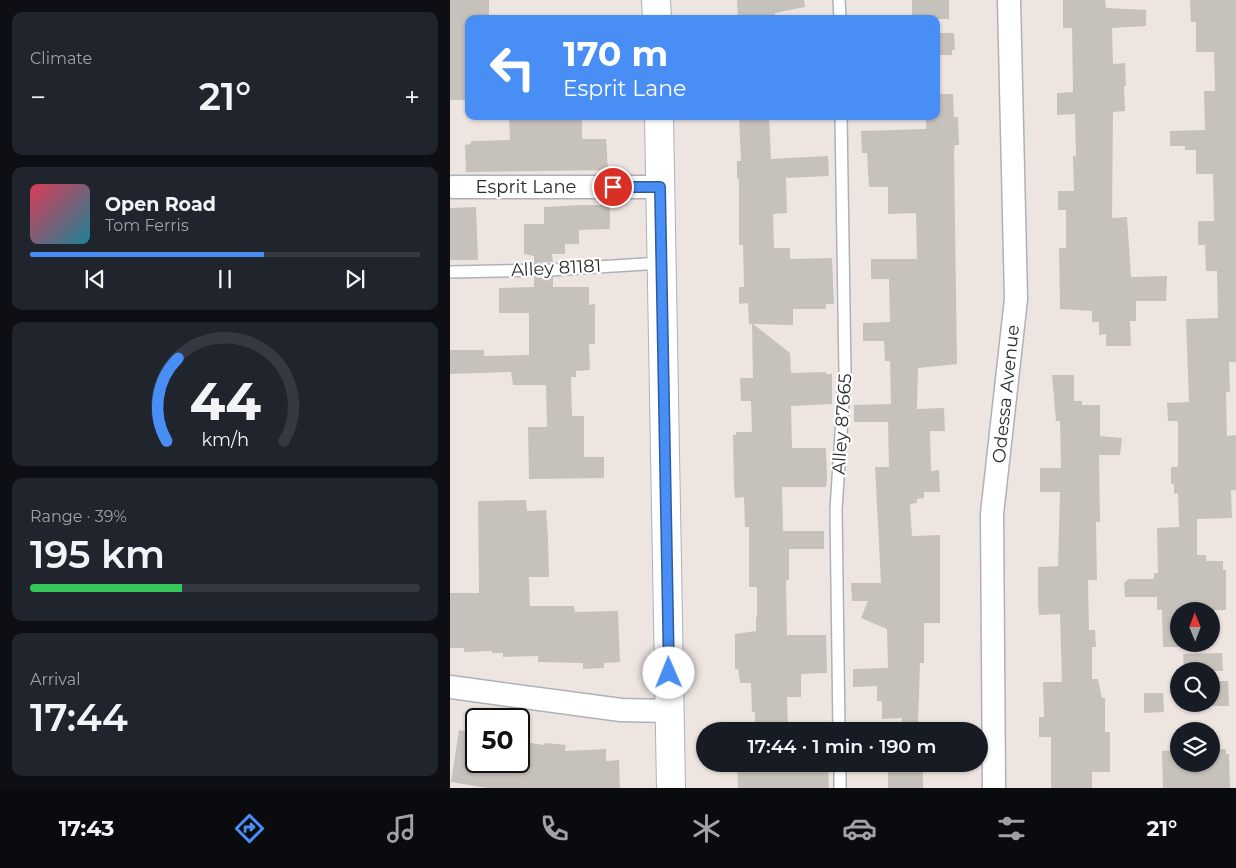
<!DOCTYPE html>
<meta charset="utf-8">
<style>
body{margin:0;font-family:Montserrat,sans-serif;background:#20242c;color:#f1f3f6;height:100vh;display:flex;flex-direction:column;font-size:19px;white-space:nowrap}
*{box-sizing:border-box;margin:0}
p{font-size:16px;color:#9ea1a6}
.icon{flex:none;width:28px;height:28px;fill:none;stroke:currentColor;stroke-width:2;stroke-linecap:round;stroke-linejoin:round}
.map{position:relative;flex:1;overflow:hidden}
.drawer{display:flex;flex-direction:column;gap:12px;padding:12px;background:#0d0f14;width:450px}
.drawer>*{flex:none}
.top-card{position:absolute;left:15px;top:15px;width:475px;height:105px;border-radius:10px;box-shadow:0 1px 4px #0004;background:#488ef4;color:#fff;overflow:hidden}
.needle{width:32px;rotate:359deg}
.tools{position:absolute;left:720px;top:602px;display:grid;gap:10px}
.tools a{display:grid;place-items:center;width:50px;height:50px;border-radius:50%;background:#171b24;box-shadow:0 1px 4px #0004;font-size:25px}
.speed{position:absolute;left:15px;top:708px;display:flex;gap:10px;font-size:25px;font-weight:700;text-align:center}
.speed>*{display:grid;place-content:center;width:65px;height:65px;border-radius:50%;background:#171b24;box-shadow:0 1px 4px #0004;line-height:1}
.speed .limit{border:2px solid #111;border-radius:8px;background:#fff;color:#111}
.pin{position:absolute;display:grid;place-items:center;width:42px;height:42px;color:#fff;margin:-21px;border:2px solid #fff;border-radius:50%;box-shadow:0 1px 5px #0007}
.me{position:absolute;width:55px;margin:-28px;rotate:359deg;stroke-linejoin:round;filter:drop-shadow(0 0 4px #0008)}
.turn{display:flex;align-items:center;gap:18px;height:105px;padding:0 15px;font-size:22px}
.turn .icon{width:65px;height:65px;stroke-width:2.5}
.turn b{display:block;font-size:35px;line-height:42px}
.big{font-size:38px;font-weight:600;line-height:1.1}
.drawer .tile{flex:1;display:flex;flex-direction:column;justify-content:center;gap:8px;min-width:0;padding:0 18px;border-radius:10px;background:#20242c}
.drawer .dial{align-items:center;gap:0}
.dial svg{height:130px;overflow:visible;fill:none;stroke:#363941;stroke-width:7;stroke-linecap:round;text-anchor:middle}
.dial text{fill:#f1f3f6;stroke:none}
.song{display:flex;align-items:center;gap:15px}
.cover{width:60px;height:60px;border-radius:8px;background:linear-gradient(135deg,hsl(350 70% 55%),hsl(190 70% 35%))}
.played{height:5px;border-radius:2px;background:linear-gradient(90deg,#488ef4 60%,#363941 60%)}
.keys{display:flex;justify-content:space-around;direction:ltr}
.heat{display:flex;justify-content:space-between;align-items:center;font-size:28px;direction:ltr}
.charge{height:8px;border-radius:4px;background:linear-gradient(90deg,#34c759 39%,#363941 0)}
.trip{position:absolute;left:246px;top:722px;width:292px;height:50px;border-radius:25px;background:#171b24;box-shadow:0 1px 4px #0004;font-weight:600;line-height:50px;text-align:center}
.dock{display:flex;height:80px;justify-content:space-around;align-items:center;background:#090b0e;color:#9ea1a6}
.dock .icon{width:35px;height:35px}
.dock .on{color:#488ef4}
.dock b{font-size:22px;color:#f1f3f6}
main{display:flex;flex:1;min-height:0}
.map>svg:first-child{display:block}
.building{fill:#c7c1bc}
.lines{fill:none;stroke-linecap:round;stroke-linejoin:round}
.service-casing{stroke:#adb2b9;stroke-width:14}
.minor-casing{stroke:#adb2b9;stroke-width:25}
.secondary-casing{stroke:#adb2b9;stroke-width:30}
.service{stroke:#fff;stroke-width:11}
.minor{stroke:#fff;stroke-width:22}
.secondary{stroke:#fff;stroke-width:28}
.route-casing{stroke:#2f5c9f;stroke-width:12}
.route{stroke:#488ef4;stroke-width:9}
.labels{text-anchor:middle;stroke-width:4.5;stroke-linejoin:round;paint-order:stroke}
.street-label{font-size:18px;fill:#2d2d2d;stroke:#fff}
</style>
<main>
<section class="drawer">
<div class="tile"><p>Climate</p>
<div class="heat"><a>−</a><b class="big">21°</b><a>+</a></div>
</div>
<div class="tile">
<div class="song"><i class="cover"></i><div><b>Open Road</b><p>Tom Ferris</p></div></div>
<div class="played"></div>
<div class="keys"><svg class="icon" aria-label="previous" viewBox="0 0 24 24"><path d="M18 5L8 12l10 7zM5 5v14"/></svg><svg class="icon" aria-label="pause" viewBox="0 0 24 24"><path d="M8 5v14M16 5v14"/></svg><svg class="icon" aria-label="next" viewBox="0 0 24 24"><path d="M6 5l10 7-10 7zM19 5v14"/></svg></div>
</div>
<div class="tile dial"><svg viewBox="0 0 100 80">
<path d="M14 69A42 42 0 1 1 86 69"/>
<path d="M14 69A42 42 0 0 1 21 18" stroke="#488ef4"/>
<text x="50" y="56" font-size="32" font-weight="700">44</text>
<text x="50" y="72" font-size="11">km/h</text>
</svg></div>
<div class="tile"><p>Range · 39%</p><b class="big">195 km</b><div class="charge"></div></div>
<div class="tile"><p>Arrival</p><b class="big">17:44</b></div>
</section>
<div class="map">
<svg width="786" height="788" viewBox="0 0 786 788">
<rect width="100%" height="100%" fill="#eee5e1"/>
<!-- building -->
<g class="building">
<path d="M 0,0 L 39,0 L 39,19 L 19,19 L 16,100 L 0,100 Z"/>
<path d="M 287,0 L 354,0 L 355,7 L 325,13 L 325,19 L 288,19 Z"/>
<rect x="462" y="0" width="37" height="19"/>
<path d="M 613,0 L 655,0 L 656,8 L 696,10 L 696,26 L 662,28 L 663,64 L 675,63 L 676,86 L 674,86 L 675,111 L 663,112 L 662,218 L 677,217 L 681,277 L 717,276 L 716,301 L 686,301 L 686,321 L 680,321 L 681,346 L 656,346 L 656,334 L 649,335 L 649,322 L 642,322 L 642,311 L 610,309 L 609,248 L 616,248 L 616,210 L 608,210 L 608,191 L 624,191 L 623,156 L 626,156 L 625,114 L 607,115 L 607,93 L 623,92 L 622,28 L 613,28 Z"/>
<path d="M 740,0 L 786,0 L 786,362 L 779,362 L 780,392 L 776,392 L 777,436 L 786,435 L 786,490 L 781,490 L 782,518 L 747,519 L 747,555 L 756,555 L 756,561 L 773,561 L 773,570 L 776,570 L 776,610 L 729,611 L 729,647 L 713,647 L 712,610 L 707,610 L 707,597 L 675,597 L 674,583 L 679,579 L 704,579 L 704,573 L 708,573 L 707,528 L 729,527 L 728,493 L 724,494 L 724,484 L 721,484 L 721,467 L 728,467 L 728,421 L 718,421 L 717,403 L 739,402 L 736,319 L 768,318 L 767,271 L 756,271 L 755,245 L 748,245 L 748,221 L 764,221 L 763,174 L 746,174 L 746,150 L 735,150 L 735,146 L 720,146 L 720,131 L 755,130 L 754,91 L 765,91 L 764,52 L 746,52 L 746,22 L 741,22 Z"/>
<path d="M 486,33 L 504,33 L 505,50 L 502,50 L 502,55 L 486,55 Z"/>
<path d="M 486,94 L 503,94 L 504,117 L 508,117 L 509,145 L 505,145 L 504,152 L 507,364 L 468,368 L 467,409 L 494,408 L 495,431 L 480,431 L 481,471 L 489,470 L 490,492 L 474,492 L 474,498 L 467,499 L 467,503 L 460,504 L 462,536 L 490,535 L 490,623 L 474,623 L 474,663 L 470,663 L 468,725 L 452,726 L 452,718 L 432,719 L 432,701 L 427,701 L 427,686 L 403,687 L 403,669 L 438,668 L 437,629 L 411,618 L 418,601 L 402,601 L 401,583 L 431,583 L 425,467 L 439,467 L 438,422 L 404,422 L 404,405 L 441,404 L 440,361 L 435,361 L 434,341 L 413,341 L 413,323 L 440,322 L 439,279 L 421,279 L 421,259 L 467,259 L 466,213 L 438,214 L 438,187 L 419,187 L 417,153 L 412,153 L 411,131 L 476,129 L 476,116 L 486,116 Z"/>
<path d="M 59,116 L 132,116 L 132,139 L 156,139 L 158,170 L 16,172 L 15,145 L 20,144 L 22,141 L 60,140 Z"/>
<path d="M 289,116 L 319,116 L 321,159 L 378,156 L 379,176 L 336,178 L 337,213 L 323,214 L 324,248 L 340,248 L 340,259 L 382,258 L 384,304 L 376,304 L 376,309 L 343,309 L 343,325 L 303,324 L 340,353 L 341,373 L 376,372 L 376,374 L 382,374 L 382,404 L 341,406 L 342,448 L 376,448 L 377,479 L 376,487 L 332,487 L 333,531 L 374,531 L 374,549 L 339,549 L 339,580 L 336,580 L 337,635 L 376,635 L 377,673 L 351,674 L 351,697 L 337,697 L 338,731 L 305,731 L 305,712 L 302,712 L 301,683 L 290,683 L 288,669 L 285,669 L 285,634 L 306,631 L 306,617 L 307,617 L 307,587 L 299,587 L 299,527 L 295,527 L 294,497 L 285,498 L 284,486 L 283,435 L 286,435 L 286,432 L 302,432 L 301,401 L 291,401 L 290,378 L 303,378 L 302,324 L 299,324 L 298,303 L 289,304 L 289,287 L 294,287 L 293,245 L 289,245 L 289,179 L 287,179 L 287,161 L 291,161 Z"/>
<path d="M 131,205 L 160,205 L 160,229 L 129,230 L 129,244 L 115,244 L 115,254 L 102,254 L 103,262 L 84,263 L 84,256 L 74,254 L 74,224 L 94,224 L 94,207 Z"/>
<path d="M 26,207 L 28,260 L 0,260 L 0,208 Z"/>
<path d="M 103,277 L 103,287 L 139,287 L 139,305 L 145,304 L 145,344 L 139,344 L 140,370 L 126,371 L 126,377 L 121,377 L 122,416 L 134,416 L 134,457 L 154,457 L 154,478 L 79,479 L 78,427 L 97,427 L 96,385 L 63,385 L 61,372 L 0,374 L 0,350 L 34,350 L 34,356 L 79,355 L 79,313 L 49,313 L 49,288 L 84,287 L 84,278 Z"/>
<path d="M 602,375 L 624,375 L 624,401 L 632,401 L 632,405 L 650,405 L 650,436 L 672,438 L 670,455 L 649,455 L 650,522 L 646,522 L 647,580 L 638,580 L 639,630 L 645,630 L 646,647 L 642,647 L 642,679 L 648,679 L 652,698 L 655,698 L 655,732 L 660,732 L 660,772 L 642,772 L 642,788 L 601,788 L 601,737 L 589,737 L 589,717 L 594,717 L 593,682 L 612,682 L 610,614 L 589,615 L 588,602 L 588,567 L 608,566 L 610,492 L 590,492 L 590,468 L 611,468 L 610,421 L 606,421 Z"/>
<path d="M 76,500 L 77,511 L 96,510 L 98,536 L 99,577 L 79,577 L 80,606 L 124,606 L 125,612 L 168,611 L 170,662 L 154,663 L 154,668 L 133,669 L 133,663 L 88,662 L 88,656 L 53,657 L 53,653 L 42,653 L 42,651 L 14,652 L 14,648 L 0,648 L 0,593 L 29,593 L 28,501 Z"/>
<path d="M 772,653 L 773,671 L 734,671 L 733,654 Z"/>
<path d="M 761,681 L 778,681 L 779,706 L 761,706 Z"/>
<path d="M 694,693 L 713,693 L 714,712 L 694,713 Z"/>
<path d="M 9,730 L 26,733 L 26,761 L 69,761 L 69,741 L 94,745 L 95,743 L 116,745 L 115,751 L 156,749 L 156,761 L 169,760 L 170,788 L 37,788 L 1,782 Z"/>
<path d="M 761,749 L 776,749 L 776,754 L 779,754 L 780,788 L 713,788 L 712,751 L 729,750 L 729,764 L 761,764 Z"/>
<path d="M 287,764 L 378,764 L 379,788 L 288,788 Z"/>
<rect x="438" y="764" width="35" height="24"/>
</g>
<g class="lines">
<defs>
<g id="service">
<path d="M 389,0 L 390,19"/>
<path d="M 0,272 L 100,270 L 211,263"/>
<path d="M 389,731 L 386,509 L 395,373 L 391,116"/>
<path d="M 390,764 L 390,788"/>
</g>
<g id="minor">
<path d="M 3,187 L 210,187"/>
<path d="M 0,687 L 171,710 L 220,711"/>
<path d="M 544,788 L 542,514 L 566,299 L 559,0"/>
</g>
<g id="secondary">
<path d="M 206,0 L 207,19"/>
<path d="M 209,116 L 221,788"/>
</g>
</defs>
<!-- service casing -->
<use href="#service" class="service-casing"/>
<!-- minor casing -->
<use href="#minor" class="minor-casing"/>
<!-- secondary casing -->
<use href="#secondary" class="secondary-casing"/>
<!-- service -->
<use href="#service" class="service"/>
<!-- minor -->
<use href="#minor" class="minor"/>
<!-- secondary -->
<use href="#secondary" class="secondary"/>
</g>
<g class="lines">
<defs>
<path id="route" d="M 163,187 L 210,187 L 219,673"/>
</defs>
<!-- route casing -->
<use href="#route" class="route-casing"/>
<!-- route -->
<use href="#route" class="route"/>
</g>
<g class="labels">
<!-- street labels -->
<g class="street-label">
<text x="76" y="193">Esprit Lane</text>
<text transform="translate(106 268) rotate(-3)" y="6">Alley 81181</text>
<text transform="translate(556 394) rotate(-84)" y="6">Odessa Avenue</text>
<text transform="translate(392 424) rotate(-86)" y="6">Alley 87665</text>
</g>
</g>
</svg>
<div class="tools">
<a><svg class="needle" viewBox="-14 -14 28 28"><path d="M0-13l5 13h-10z" fill="#e53935"/><path d="M0 13l5-13h-10z" fill="#9ea1a6"/></svg></a>
<a><svg class="icon" aria-label="search" viewBox="0 0 24 24"><circle cx="10" cy="10" r="6"/><path d="M15 15l6 6"/></svg></a>
<a><svg class="icon" aria-label="layers" viewBox="0 0 24 24"><path d="M12 4l9 5-9 5-9-5zM3 14l9 5 9-5"/></svg></a>
</div>
<div class="speed"><div class="limit">50</div></div>
<div class="pin" style="left:163px;top:187px;background:#d93025"><svg class="icon" aria-label="arrive" viewBox="0 0 24 24"><path d="M6 21V4h12l-3 4 3 4H6"/></svg></div>
<svg class="me" style="left:219px;top:673px" viewBox="-20 -20 40 40"><circle r="19" fill="#fff"/><path d="M0-13L10 11 0 6-10 11z" fill="#488ef4"/></svg>
<div class="trip">17:44 · 1 min · 190 m</div>
<div class="top-card">
<div class="turn"><svg class="icon" aria-label="left" viewBox="0 0 24 24"><path d="M17 20v-9H6M10 6l-5 5 5 5"/></svg><div><b>170 m</b>Esprit Lane</div></div>
</div>
</div>
</main>
<nav class="dock">
<b>17:43</b>
<svg class="icon on" aria-label="directions" viewBox="0 0 24 24"><path d="M12 3l9 9-9 9-9-9zM9 14v-3h6M13 9l2 2-2 2"/></svg>
<svg class="icon" aria-label="music" viewBox="0 0 24 24"><path d="M9 18V5l10-2v13"/><circle cx="6" cy="18" r="3"/><circle cx="16" cy="16" r="3"/></svg>
<svg class="icon" aria-label="phone" viewBox="0 0 24 24"><path d="M5 4h4l2 5-3 2q2 4 5 5l2-3 5 2v4C11 20 4 13 5 4z"/></svg>
<svg class="icon" aria-label="climate" viewBox="0 0 24 24"><path d="M12 3v18M4 7l16 10M4 17L20 7"/></svg>
<svg class="icon" aria-label="car" viewBox="0 0 24 24"><path d="M5 17H2v-5l4-1 3-4h7l3 4 3 1v5h-3M9 17h6M6 11h13"/><circle cx="7" cy="17" r="2"/><circle cx="17" cy="17" r="2"/></svg>
<svg class="icon" aria-label="filters" viewBox="0 0 24 24"><path d="M4 7h16M4 17h16"/><circle cx="9" cy="7" r="2"/><circle cx="15" cy="17" r="2"/></svg>
<b>21°</b>
</nav>
